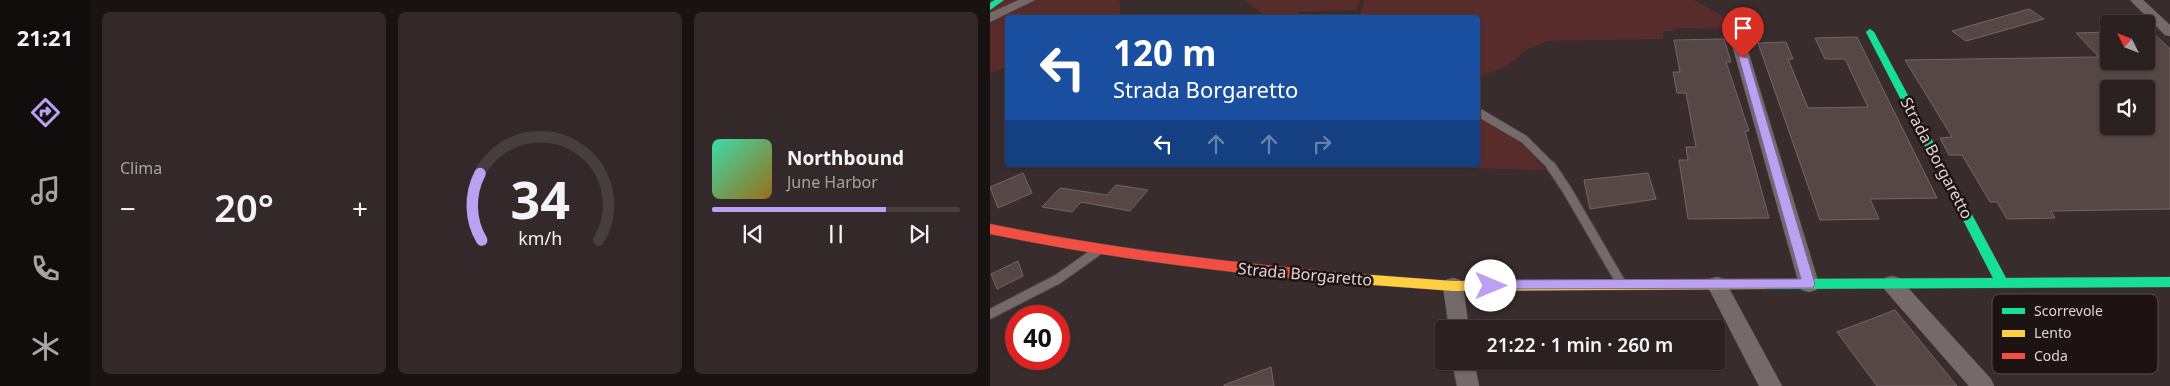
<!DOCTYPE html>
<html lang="it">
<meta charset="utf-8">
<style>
body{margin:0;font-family:"Noto Sans",sans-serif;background:#33292a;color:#f1f3f6;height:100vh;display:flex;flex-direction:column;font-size:19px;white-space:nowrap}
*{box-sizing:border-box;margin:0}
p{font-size:16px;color:#a6a3a5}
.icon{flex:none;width:28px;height:28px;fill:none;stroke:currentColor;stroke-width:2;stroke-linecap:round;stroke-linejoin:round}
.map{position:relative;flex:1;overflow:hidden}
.details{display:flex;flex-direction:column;gap:12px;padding:12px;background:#181212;width:900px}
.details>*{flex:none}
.banner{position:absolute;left:15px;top:15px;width:475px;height:152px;border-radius:5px;box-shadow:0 1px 4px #0004,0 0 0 1px #473e3f;background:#1a4fa0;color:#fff;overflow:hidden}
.needle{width:32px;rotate:312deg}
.tools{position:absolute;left:1110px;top:15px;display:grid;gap:10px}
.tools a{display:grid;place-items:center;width:55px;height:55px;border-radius:5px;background:#2b2121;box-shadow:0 1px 4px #0004,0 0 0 1px #473e3f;font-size:25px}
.speed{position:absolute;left:15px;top:305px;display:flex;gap:10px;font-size:25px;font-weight:700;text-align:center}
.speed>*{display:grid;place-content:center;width:65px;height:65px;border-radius:50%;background:#2b2121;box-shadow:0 1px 4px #0004,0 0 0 1px #473e3f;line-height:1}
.speed .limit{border:8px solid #d22;background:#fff;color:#111}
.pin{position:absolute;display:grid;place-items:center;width:42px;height:42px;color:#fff;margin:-51px -21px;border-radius:50% 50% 50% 0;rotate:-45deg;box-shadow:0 0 5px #0007}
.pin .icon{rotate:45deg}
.me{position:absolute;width:55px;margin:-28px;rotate:90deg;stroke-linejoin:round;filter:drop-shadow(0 0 4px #0008)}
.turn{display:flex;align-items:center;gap:18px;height:105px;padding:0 25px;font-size:22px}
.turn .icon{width:65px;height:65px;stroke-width:2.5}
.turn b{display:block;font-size:35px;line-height:42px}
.lanes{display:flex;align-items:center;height:48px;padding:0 25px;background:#0003;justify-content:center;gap:25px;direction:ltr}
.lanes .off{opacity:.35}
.big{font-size:38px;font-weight:600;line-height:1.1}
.details .widget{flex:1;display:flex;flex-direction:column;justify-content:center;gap:8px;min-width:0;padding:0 18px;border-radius:8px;background:#33292a}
.details .dial{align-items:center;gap:0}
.dial svg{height:130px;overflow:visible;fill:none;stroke:#473e3f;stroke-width:7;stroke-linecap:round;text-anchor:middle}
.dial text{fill:#f1f3f6;stroke:none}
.song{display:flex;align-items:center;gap:15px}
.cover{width:60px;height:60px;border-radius:8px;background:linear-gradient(135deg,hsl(160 70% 55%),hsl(40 70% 35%))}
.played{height:5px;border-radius:2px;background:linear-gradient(90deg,#bca0f2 70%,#473e3f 70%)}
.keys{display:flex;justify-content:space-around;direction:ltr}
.heat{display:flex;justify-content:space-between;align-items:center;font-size:28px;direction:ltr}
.details .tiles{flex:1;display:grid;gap:12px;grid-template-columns:repeat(3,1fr)}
.trip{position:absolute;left:445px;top:320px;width:290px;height:50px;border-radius:5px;background:#2b2121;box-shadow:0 1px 4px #0004,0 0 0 1px #473e3f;font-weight:600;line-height:50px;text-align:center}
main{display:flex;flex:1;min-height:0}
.tab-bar{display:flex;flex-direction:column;width:90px;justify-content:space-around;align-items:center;background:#110d0d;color:#a6a3a5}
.tab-bar .icon{width:35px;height:35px}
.tab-bar .active{color:#bca0f2}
.tab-bar b{font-size:22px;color:#f1f3f6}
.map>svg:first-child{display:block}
.green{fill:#592c2c}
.building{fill:#574646;stroke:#726666;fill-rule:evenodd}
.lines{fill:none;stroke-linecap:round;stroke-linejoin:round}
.lane-far1-casing{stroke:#564a4a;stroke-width:9}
.lane-casing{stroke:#564a4a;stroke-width:11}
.street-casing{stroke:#564a4a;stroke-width:1}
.fast-casing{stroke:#564a4a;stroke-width:1}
.slow-casing{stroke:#564a4a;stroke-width:1}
.jam-casing{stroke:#564a4a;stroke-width:1}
.lane-far1{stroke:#746a6a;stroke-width:8}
.lane{stroke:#746a6a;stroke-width:9}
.street{fill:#746a6a;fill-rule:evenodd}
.fast{fill:#16e098;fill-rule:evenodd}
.slow{fill:#ffcf43;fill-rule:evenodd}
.jam{fill:#f24e42;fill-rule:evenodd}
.route{fill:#bca0f2;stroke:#7a689d}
.labels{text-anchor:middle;stroke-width:5;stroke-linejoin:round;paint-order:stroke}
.street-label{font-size:16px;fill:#e1d1d0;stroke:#1e1313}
.key{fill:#1e1313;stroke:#584c4c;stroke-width:1}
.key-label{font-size:14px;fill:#e1d1d0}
</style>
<main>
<nav class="tab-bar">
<b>21:21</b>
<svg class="icon active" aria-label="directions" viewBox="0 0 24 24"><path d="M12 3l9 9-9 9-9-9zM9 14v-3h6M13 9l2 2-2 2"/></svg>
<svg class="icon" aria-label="music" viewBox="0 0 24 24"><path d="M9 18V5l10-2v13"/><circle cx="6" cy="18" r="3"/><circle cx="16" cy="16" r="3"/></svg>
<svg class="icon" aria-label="phone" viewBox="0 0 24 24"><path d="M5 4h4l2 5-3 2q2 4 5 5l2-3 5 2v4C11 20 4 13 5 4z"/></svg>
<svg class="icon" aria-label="climate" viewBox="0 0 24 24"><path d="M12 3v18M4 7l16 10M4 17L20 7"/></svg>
</nav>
<section class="details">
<div class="tiles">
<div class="widget"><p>Clima</p>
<div class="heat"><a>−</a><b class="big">20°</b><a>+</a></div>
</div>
<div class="widget dial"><svg viewBox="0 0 100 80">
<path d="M14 69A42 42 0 1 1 86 69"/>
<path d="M14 69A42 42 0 0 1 13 28" stroke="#bca0f2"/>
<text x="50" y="56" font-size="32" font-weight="700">34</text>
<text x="50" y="72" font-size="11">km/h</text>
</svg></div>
<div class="widget">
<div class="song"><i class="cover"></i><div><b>Northbound</b><p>June Harbor</p></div></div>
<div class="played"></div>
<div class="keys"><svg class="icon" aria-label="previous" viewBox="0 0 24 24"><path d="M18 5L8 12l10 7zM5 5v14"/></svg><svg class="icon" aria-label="pause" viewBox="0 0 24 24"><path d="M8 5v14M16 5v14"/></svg><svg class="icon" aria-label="next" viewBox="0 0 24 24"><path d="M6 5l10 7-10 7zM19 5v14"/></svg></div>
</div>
</div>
</section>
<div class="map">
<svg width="1180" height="386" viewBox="0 0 1180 386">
<rect width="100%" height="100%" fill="#392c2c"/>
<!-- green -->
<g class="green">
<path d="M 0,0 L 129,0 L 131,17 L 18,18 L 17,67 L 0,73 Z"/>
<path d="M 254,0 L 370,0 L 367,10 L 308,12 L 307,16 L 370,14 L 375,0 L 441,0 L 441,4 L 441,0 L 704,0 L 756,29 L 688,28 L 682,31 L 673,31 L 673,39 L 557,41 L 536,50 L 518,65 L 488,78 L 488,18 L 273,17 L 272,13 Z"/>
<path d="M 488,116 C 519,130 535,144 556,170 L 329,165 L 488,165 Z"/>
</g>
<!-- building -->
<g class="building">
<path d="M 1039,9 L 1054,19 L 976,41 L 962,31 Z"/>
<path d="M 1156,26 L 1180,49 L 1180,209 L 1061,211 L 1065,218 L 1017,219 L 1007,202 L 1000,202 L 972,155 L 959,155 L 950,138 L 962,137 L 915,60 L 1109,57 L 1086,33 L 1119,32 L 1119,61 L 1156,61 ZM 1119,89 L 1156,89 L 1156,126 L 1119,126 Z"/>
<path d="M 867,37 L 947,198 L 880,199 L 889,219 L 830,220 L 768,43 L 796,42 L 803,59 L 798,59 L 818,108 L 878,107 L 855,59 L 835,59 L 825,38 Z"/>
<path d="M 734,39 L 741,62 L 736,62 L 759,131 L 755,131 L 779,218 L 698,219 L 689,160 L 698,160 L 696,147 L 706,147 L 696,93 L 687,93 L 683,72 L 690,72 L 684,40 Z"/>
<path d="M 33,173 L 42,193 L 8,208 L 0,187 Z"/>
<path d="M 658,173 L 666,199 L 600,209 L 594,180 Z"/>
<path d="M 126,185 L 158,190 L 140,211 L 91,202 L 82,212 L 52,207 L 70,188 L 117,195 Z"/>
<path d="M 28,261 L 33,276 L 7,289 L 1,274 Z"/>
<path d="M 905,310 L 967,386 L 887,386 L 847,332 Z"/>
<path d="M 281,367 L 284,386 L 234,386 L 234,385 Z"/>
</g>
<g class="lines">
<defs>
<path id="lane-far1" d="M 488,112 L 534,139 L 562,167"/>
<g id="lane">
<path d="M 561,166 L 577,190 L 631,283"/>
<path d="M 0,314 L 68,279 L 106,252"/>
</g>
<g id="street">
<path d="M 29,0 L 45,0 L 0,22 L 0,13 Z"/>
<path d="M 1140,0 L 1153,0 L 1180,25 L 1180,36 L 1175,35 Z"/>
<path d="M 748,37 L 755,41 L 829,284 L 826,290 L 819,292 L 812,290 L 809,284 L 741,41 Z"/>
<path d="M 902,276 L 909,278 L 1001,379 L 1004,386 L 979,386 L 895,290 L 892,284 L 895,278 Z"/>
<path d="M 727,277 L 734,279 L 792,386 L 769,386 L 717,285 L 720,279 Z"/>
<path d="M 463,278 L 470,280 L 473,286 L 479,329 L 459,329 L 453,286 L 456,280 Z"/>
<path d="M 462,361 L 484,361 L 489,386 L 467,386 Z"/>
</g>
<g id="fast">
<path d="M 5,0 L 14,0 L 0,10 L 0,3 Z"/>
<path d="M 880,29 L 884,32 L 1016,278 L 1180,277 L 1180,287 L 774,289 L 770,288 L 768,284 L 770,280 L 774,279 L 1003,278 L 876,32 Z"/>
</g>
<path id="slow" d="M 356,273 L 463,281 L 774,279 L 778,280 L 780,284 L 778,288 L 774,289 L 463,291 L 356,283 L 352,282 L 350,278 L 352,274 Z"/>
<path id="jam" d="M 0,224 C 118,248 236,262 356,273 L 360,274 L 362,278 L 360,282 L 356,283 C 236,273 118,258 0,234 Z"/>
</defs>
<!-- lane-far1 casing -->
<use href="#lane-far1" class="lane-far1-casing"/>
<!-- lane casing -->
<use href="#lane" class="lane-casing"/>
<!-- street casing -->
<use href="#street" class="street-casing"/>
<!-- fast casing -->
<use href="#fast" class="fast-casing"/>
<!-- slow casing -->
<use href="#slow" class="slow-casing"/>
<!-- jam casing -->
<use href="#jam" class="jam-casing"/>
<!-- lane-far1 -->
<use href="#lane-far1" class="lane-far1"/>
<!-- lane -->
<use href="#lane" class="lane"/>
<!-- street -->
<use href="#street" class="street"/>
<!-- fast -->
<use href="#fast" class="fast"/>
<!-- slow -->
<use href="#slow" class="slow"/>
<!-- jam -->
<use href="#jam" class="jam"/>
</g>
<!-- route -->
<path class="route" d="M 750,56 L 758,58 L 825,284 L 823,288 L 496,289 L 495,286 L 496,282 L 501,280 L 811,279 L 749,58 Z"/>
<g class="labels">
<!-- street labels -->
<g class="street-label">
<text transform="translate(947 158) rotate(62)" y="6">Strada Borgaretto</text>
<text transform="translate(315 274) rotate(5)" y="6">Strada Borgaretto</text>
</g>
</g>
<!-- legend -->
<rect x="1002" y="294" width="166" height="80" rx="8" class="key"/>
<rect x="1012" y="308" width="23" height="6" fill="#16e098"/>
<rect x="1012" y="330" width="23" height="7" fill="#ffcf43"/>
<rect x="1012" y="353" width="23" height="6" fill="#f24e42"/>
<g class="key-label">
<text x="1044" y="316">Scorrevole</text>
<text x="1044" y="338">Lento</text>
<text x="1044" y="361">Coda</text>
</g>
</svg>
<div class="tools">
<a><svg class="needle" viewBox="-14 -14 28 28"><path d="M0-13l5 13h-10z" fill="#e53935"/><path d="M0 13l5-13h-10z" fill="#a6a3a5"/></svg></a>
<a><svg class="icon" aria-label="sound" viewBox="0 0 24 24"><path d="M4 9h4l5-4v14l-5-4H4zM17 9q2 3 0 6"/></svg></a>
</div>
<div class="speed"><div class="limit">40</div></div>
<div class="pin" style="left:753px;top:58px;background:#d93025"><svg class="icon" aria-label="arrive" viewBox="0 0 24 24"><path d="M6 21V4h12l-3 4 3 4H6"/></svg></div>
<svg class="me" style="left:501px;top:286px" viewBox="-20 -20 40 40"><circle r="19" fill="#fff"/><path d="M0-13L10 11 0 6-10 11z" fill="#bca0f2"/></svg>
<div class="trip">21:22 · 1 min · 260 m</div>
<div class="banner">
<div class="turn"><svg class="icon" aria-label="left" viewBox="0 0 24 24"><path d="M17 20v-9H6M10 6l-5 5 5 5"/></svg><div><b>120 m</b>Strada Borgaretto</div></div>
<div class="lanes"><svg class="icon" aria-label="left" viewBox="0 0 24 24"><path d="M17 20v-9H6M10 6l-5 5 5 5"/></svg><svg class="icon off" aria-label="ahead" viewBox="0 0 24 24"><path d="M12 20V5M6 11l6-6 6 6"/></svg><svg class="icon off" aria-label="ahead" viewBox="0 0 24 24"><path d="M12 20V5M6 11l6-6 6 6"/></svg><svg class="icon off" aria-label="right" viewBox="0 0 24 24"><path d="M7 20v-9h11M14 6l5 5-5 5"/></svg></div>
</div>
</div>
</main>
